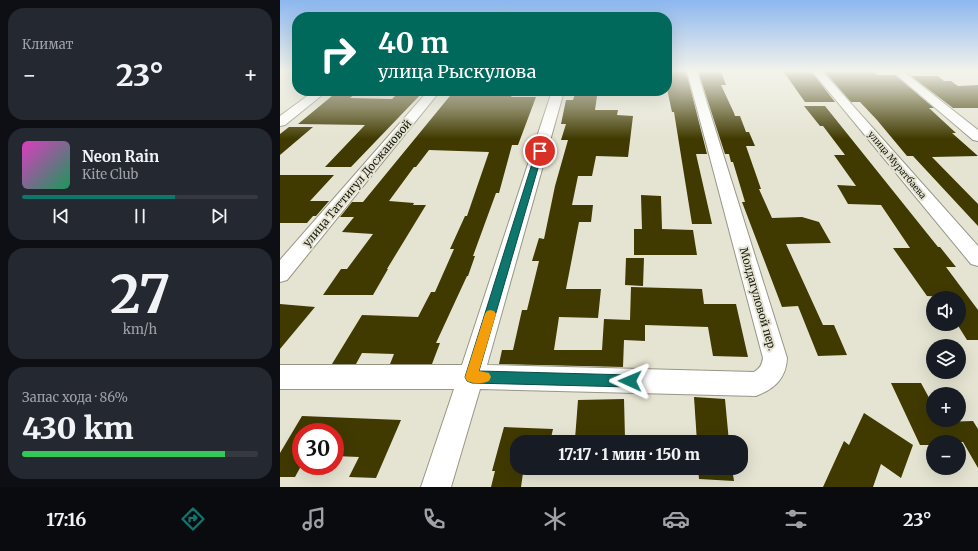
<!DOCTYPE html>
<html lang="ru">
<meta charset="utf-8">
<style>
body{margin:0;font-family:Merriweather,serif;background:#242831;color:#f1f3f6;height:100vh;display:flex;flex-direction:column;font-size:15px;white-space:nowrap}
*{box-sizing:border-box;margin:0}
p{font-size:13px;color:#9ea1a6}
.icon{flex:none;width:22px;height:22px;fill:none;stroke:currentColor;stroke-width:2;stroke-linecap:round;stroke-linejoin:round}
.map{position:relative;flex:1;overflow:hidden}
.panel{display:flex;flex-direction:column;gap:8px;padding:8px;background:#0d0f14;width:280px}
.panel>*{flex:none}
.banner{position:absolute;left:12px;top:12px;width:380px;height:84px;border-radius:16px;box-shadow:0 4px 16px #0002;background:#00695c;color:#fff;overflow:hidden}
.buttons{position:absolute;left:646px;top:291px;display:grid;gap:8px}
.buttons a{display:grid;place-items:center;width:40px;height:40px;border-radius:50%;background:#171b24;box-shadow:0 4px 16px #0002;font-size:20px}
.speed{position:absolute;left:12px;top:423px;display:flex;gap:8px;font-size:20px;font-weight:700;text-align:center}
.speed>*{display:grid;place-content:center;width:52px;height:52px;border-radius:50%;background:#171b24;box-shadow:0 4px 16px #0002;line-height:1}
.speed .limit{border:6px solid #d22;background:#fff;color:#111}
.pin{position:absolute;display:grid;place-items:center;width:34px;height:34px;color:#fff;margin:-17px;border:2px solid #fff;border-radius:50%;box-shadow:0 1px 4px #0007}
.me{position:absolute;width:44px;margin:-22px;rotate:271deg;stroke-linejoin:round;filter:drop-shadow(0 0 3px #0008)}
.turn{display:flex;align-items:center;gap:14px;height:84px;padding:0 20px;font-size:18px}
.turn .icon{width:52px;height:52px;stroke-width:2.5}
.turn b{display:block;font-size:28px;line-height:34px}
.big{font-size:30px;font-weight:800;line-height:1.1}
.panel .tile{flex:1;display:flex;flex-direction:column;justify-content:center;gap:6px;min-width:0;padding:0 14px;border-radius:16px;background:#242831}
.panel .dial{align-items:center;gap:0}
.dial b{font-size:52px;line-height:1}
.song{display:flex;align-items:center;gap:12px}
.cover{width:48px;height:48px;border-radius:6px;background:linear-gradient(135deg,hsl(310 70% 55%),hsl(150 70% 35%))}
.played{height:4px;border-radius:2px;background:linear-gradient(90deg,#0f766e 65%,#363941 65%)}
.keys{display:flex;justify-content:space-around;direction:ltr}
.heat{display:flex;justify-content:space-between;align-items:center;font-size:22px;direction:ltr}
.charge{height:6px;border-radius:3px;background:linear-gradient(90deg,#34c759 86%,#363941 0)}
.trip{position:absolute;left:230px;top:435px;width:238px;height:40px;border-radius:16px;background:#171b24;box-shadow:0 4px 16px #0002;font-weight:800;line-height:40px;text-align:center}
.dock{display:flex;height:64px;justify-content:space-around;align-items:center;background:#090b0e;color:#9ea1a6}
.dock .icon{width:28px;height:28px}
.dock .selected{color:#0f766e}
.dock b{font-size:18px;color:#f1f3f6}
main{display:flex;flex:1;min-height:0}
.map>svg:first-child{display:block}
.building{fill:#403a00}
.lines{fill:none;stroke-linecap:round;stroke-linejoin:round}
.minor-casing{stroke:#979686;stroke-width:2}
.minor{fill:#fff;fill-rule:evenodd}
.route{fill:#0f766e;stroke:#0a4d48}
.slow{fill:#f59e0b}
.labels{text-anchor:middle;stroke-width:4;stroke-linejoin:round;paint-order:stroke}
.far-street-label{font-size:9px;fill:#191912;stroke:#e5e4d2}
.street-label{font-size:11px;fill:#191912;stroke:#e5e4d2}
</style>
<main>
<section class="panel">
<div class="tile"><p>Климат</p>
<div class="heat"><a>−</a><b class="big">23°</b><a>+</a></div>
</div>
<div class="tile">
<div class="song"><i class="cover"></i><div><b>Neon Rain</b><p>Kite Club</p></div></div>
<div class="played"></div>
<div class="keys"><svg class="icon" aria-label="previous" viewBox="0 0 24 24"><path d="M18 5L8 12l10 7zM5 5v14"/></svg><svg class="icon" aria-label="pause" viewBox="0 0 24 24"><path d="M8 5v14M16 5v14"/></svg><svg class="icon" aria-label="next" viewBox="0 0 24 24"><path d="M6 5l10 7-10 7zM19 5v14"/></svg></div>
</div>
<div class="tile dial"><b>27</b><p>km/h</p></div>
<div class="tile"><p>Запас хода · 86%</p><b class="big">430 km</b><div class="charge"></div></div>
</section>
<div class="map">
<svg width="698" height="487" viewBox="0 0 698 487">
<rect width="100%" height="100%" fill="#e5e4d2"/>
<!-- building -->
<g class="building">
<path d="M 387,71 L 406,71 L 427,154 L 416,154 L 432,224 L 412,224 L 394,112 L 392,112 L 387,89 Z"/>
<path d="M 418,71 L 441,71 L 446,85 L 441,85 L 454,113 L 455,116 L 460,116 L 466,132 L 469,132 L 475,146 L 466,146 L 481,189 L 479,189 L 492,218 L 522,217 L 539,222 L 551,243 L 506,244 L 543,325 L 554,325 L 567,355 L 538,356 L 518,306 L 502,307 L 462,202 L 465,202 L 453,162 L 451,162 L 449,154 L 445,154 Z"/>
<path d="M 503,71 L 531,71 L 555,102 L 525,102 Z"/>
<path d="M 544,71 L 593,71 L 598,75 L 615,75 L 654,108 L 649,108 L 676,133 L 672,133 L 698,156 L 652,157 L 698,204 L 698,226 L 633,156 L 627,156 L 597,120 L 580,102 L 571,102 Z"/>
<path d="M 631,76 L 658,76 L 664,81 L 671,81 L 678,86 L 698,85 L 698,108 L 673,108 Z"/>
<path d="M 58,91 L 79,91 L 70,98 L 112,99 L 120,91 L 144,91 L 71,167 L 45,167 L 85,125 L 18,124 Z"/>
<path d="M 174,91 L 232,91 L 230,94 L 233,94 L 231,97 L 256,97 L 238,145 L 232,145 L 219,193 L 216,193 L 193,256 L 195,256 L 188,276 L 187,276 L 156,343 L 160,343 L 152,364 L 110,364 L 114,354 L 82,353 L 76,364 L 52,364 L 82,315 L 138,317 L 151,292 L 155,292 L 174,249 L 170,249 L 185,216 L 187,216 L 209,152 L 149,150 L 136,167 L 134,167 L 109,201 L 134,203 L 133,205 L 146,205 L 107,269 L 108,269 L 93,295 L 43,295 L 61,269 L 67,269 L 93,234 L 62,232 L 74,217 L 60,217 L 72,202 L 83,202 Z"/>
<path d="M 296,91 L 311,91 L 310,96 L 317,96 L 315,110 L 338,110 L 337,115 L 353,116 L 348,157 L 316,156 L 312,176 L 298,176 L 292,205 L 313,205 L 311,222 L 299,222 L 286,289 L 321,289 L 318,318 L 279,317 L 274,350 L 322,350 L 324,319 L 350,320 L 351,287 L 422,289 L 424,304 L 456,304 L 468,357 L 433,356 L 428,327 L 365,325 L 365,341 L 344,340 L 343,367 L 219,364 L 222,350 L 233,350 L 242,310 L 247,310 L 259,261 L 252,261 L 259,238 L 264,239 L 275,186 L 288,140 L 281,140 L 286,124 L 281,124 L 286,100 L 293,100 Z"/>
<path d="M 524,106 L 545,106 L 658,247 L 660,247 L 676,267 L 666,267 L 698,310 L 698,340 L 687,340 L 677,324 L 679,324 L 679,298 L 647,296 L 613,248 L 630,248 L 601,205 L 568,204 L 557,185 L 576,186 L 554,155 L 565,155 L 543,126 L 540,126 Z"/>
<path d="M 9,127 L 33,127 L 0,155 L 0,134 Z"/>
<path d="M 0,175 L 54,175 L 30,201 L 49,201 L 36,216 L 33,216 L 27,223 L 0,223 Z"/>
<path d="M 361,195 L 381,196 L 382,229 L 413,230 L 417,255 L 354,255 L 354,229 L 362,229 Z"/>
<path d="M 346,258 L 364,258 L 363,286 L 345,285 Z"/>
<path d="M 0,304 L 35,307 L 0,349 Z"/>
<path d="M 611,383 L 641,383 L 653,405 L 653,420 L 661,420 L 662,422 L 693,421 L 698,429 L 698,468 L 683,442 L 653,442 L 653,445 L 640,445 Z"/>
<path d="M 414,397 L 445,399 L 449,442 L 417,442 Z"/>
<path d="M 344,399 L 345,438 L 295,439 L 298,400 Z"/>
<path d="M 584,413 L 633,445 L 621,478 L 601,464 L 593,487 L 543,487 L 564,441 L 569,445 Z"/>
<path d="M 22,416 L 121,420 L 96,478 L 69,477 L 79,457 L 55,456 L 55,432 L 21,432 L 21,466 L 15,477 L 0,477 L 0,453 Z"/>
<path d="M 224,427 L 273,429 L 270,442 L 237,442 L 237,468 L 266,468 L 265,474 L 243,473 L 241,487 L 211,487 L 215,471 L 212,471 Z"/>
<path d="M 418,468 L 452,468 L 454,481 L 419,479 Z"/>
</g>
<g class="lines">
<defs>
<g id="minor">
<path d="M 407,71 L 417,71 L 507,358 C 506,379 494,389 476,396 L 200,389 L 171,487 L 141,487 L 174,389 L 0,389 L 0,365 L 182,365 L 272,91 L 284,91 L 207,365 L 474,372 C 480,368 482,365 483,358 Z"/>
<path d="M 532,71 L 542,71 L 698,246 L 698,266 L 691,264 Z"/>
<path d="M 612,71 L 623,71 L 698,130 L 698,141 L 693,140 Z"/>
<path d="M 34,91 L 47,91 L 5,125 L 0,126 L 0,116 Z"/>
<path d="M 148,91 L 160,91 L 7,280 L 0,282 L 0,260 Z"/>
</g>
</defs>
<!-- minor casing -->
<use href="#minor" class="minor-casing"/>
<!-- minor -->
<use href="#minor" class="minor"/>
</g>
<!-- sky -->
<linearGradient id="sky" x2="0" y2="1"><stop stop-color="#8cb7ef"/><stop offset="0.51" stop-color="#f3f3eb"/><stop offset="1" stop-color="#f3f3eb" stop-opacity="0"/></linearGradient>
<rect width="698" height="139" fill="url(#sky)"/>
<!-- route -->
<path class="route" d="M 260,149 L 263,151 L 199,371 L 350,375 L 354,377 L 356,381 L 354,385 L 350,387 L 192,383 L 187,381 L 185,377 L 256,151 Z"/>
<!-- slow -->
<path class="slow" d="M 210,310 L 214,311 L 216,314 L 199,371 L 209,373 L 211,377 L 209,381 C 202,384 194,384 187,381 L 185,377 L 205,314 L 207,311 Z"/>
<g class="labels">
<!-- far-street labels -->
<g class="far-street-label">
<text transform="translate(617 165) rotate(50)" y="3">улица Муратбаева</text>
</g>
<!-- street labels -->
<g class="street-label">
<text transform="translate(77 183) rotate(-50)" y="4">улица Таттигул Досжановой</text>
<text transform="translate(478 299) rotate(74)" y="4">Молдагуловой пер.</text>
</g>
</g>
</svg>
<div class="buttons">
<a><svg class="icon" aria-label="sound" viewBox="0 0 24 24"><path d="M4 9h4l5-4v14l-5-4H4zM17 9q2 3 0 6"/></svg></a>
<a><svg class="icon" aria-label="layers" viewBox="0 0 24 24"><path d="M12 4l9 5-9 5-9-5zM3 14l9 5 9-5"/></svg></a>
<a>+</a>
<a>−</a>
</div>
<div class="speed"><div class="limit">30</div></div>
<div class="pin" style="left:260px;top:151px;background:#d93025"><svg class="icon" aria-label="arrive" viewBox="0 0 24 24"><path d="M6 21V4h12l-3 4 3 4H6"/></svg></div>
<svg class="me" style="left:350px;top:381px" viewBox="-20 -20 40 40"><path d="M0-17L14 15 0 8-14 15z" fill="#0f766e" stroke="#fff" stroke-width="4"/></svg>
<div class="trip">17:17 · 1 мин · 150 m</div>
<div class="banner">
<div class="turn"><svg class="icon" aria-label="right" viewBox="0 0 24 24"><path d="M7 20v-9h11M14 6l5 5-5 5"/></svg><div><b>40 m</b>улица Рыскулова</div></div>
</div>
</div>
</main>
<nav class="dock">
<b>17:16</b>
<svg class="icon selected" aria-label="directions" viewBox="0 0 24 24"><path d="M12 3l9 9-9 9-9-9zM9 14v-3h6M13 9l2 2-2 2"/></svg>
<svg class="icon" aria-label="music" viewBox="0 0 24 24"><path d="M9 18V5l10-2v13"/><circle cx="6" cy="18" r="3"/><circle cx="16" cy="16" r="3"/></svg>
<svg class="icon" aria-label="phone" viewBox="0 0 24 24"><path d="M5 4h4l2 5-3 2q2 4 5 5l2-3 5 2v4C11 20 4 13 5 4z"/></svg>
<svg class="icon" aria-label="climate" viewBox="0 0 24 24"><path d="M12 3v18M4 7l16 10M4 17L20 7"/></svg>
<svg class="icon" aria-label="car" viewBox="0 0 24 24"><path d="M5 17H2v-5l4-1 3-4h7l3 4 3 1v5h-3M9 17h6M6 11h13"/><circle cx="7" cy="17" r="2"/><circle cx="17" cy="17" r="2"/></svg>
<svg class="icon" aria-label="filters" viewBox="0 0 24 24"><path d="M4 7h16M4 17h16"/><circle cx="9" cy="7" r="2"/><circle cx="15" cy="17" r="2"/></svg>
<b>23°</b>
</nav>
